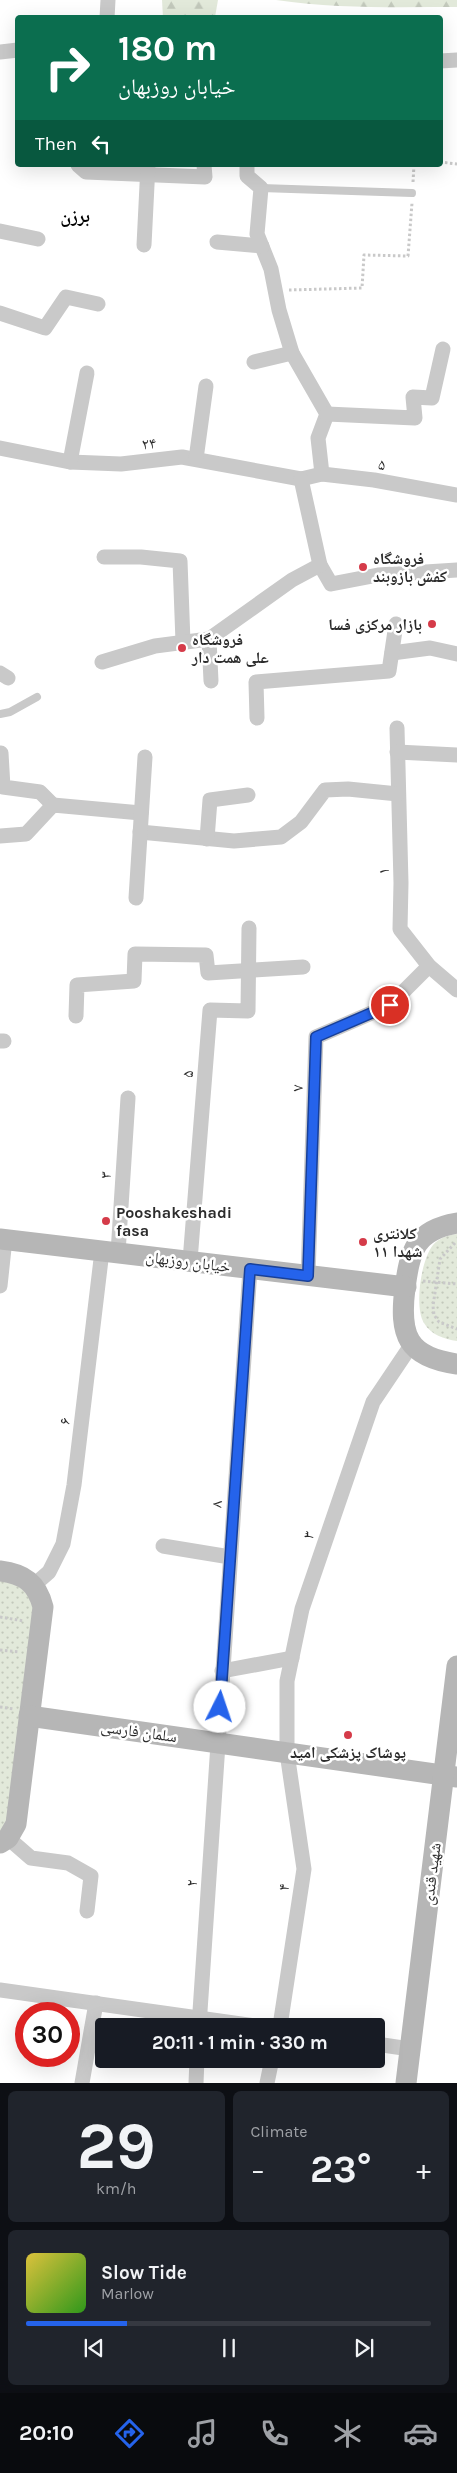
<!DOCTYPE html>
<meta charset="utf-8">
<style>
body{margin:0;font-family:Karla,"Noto Naskh Arabic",sans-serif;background:#20242c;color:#f1f3f6;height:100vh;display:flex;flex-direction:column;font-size:19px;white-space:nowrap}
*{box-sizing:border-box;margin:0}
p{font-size:16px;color:#9ea1a6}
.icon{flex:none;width:28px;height:28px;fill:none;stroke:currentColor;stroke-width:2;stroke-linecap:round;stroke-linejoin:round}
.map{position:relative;height:2083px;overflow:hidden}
.details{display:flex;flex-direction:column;gap:8px;padding:8px;background:#0d0f14;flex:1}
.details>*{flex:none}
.hud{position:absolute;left:15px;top:15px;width:428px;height:152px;border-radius:5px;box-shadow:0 5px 20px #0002;background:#0b6e4f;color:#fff;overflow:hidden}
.speed{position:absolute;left:15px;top:2002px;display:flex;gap:10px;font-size:25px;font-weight:700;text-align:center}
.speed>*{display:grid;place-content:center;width:65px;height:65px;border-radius:50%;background:#171b24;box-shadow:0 5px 20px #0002;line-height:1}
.speed .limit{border:8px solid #d22;background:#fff;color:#111}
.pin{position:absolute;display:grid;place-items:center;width:42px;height:42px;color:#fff;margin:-21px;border:2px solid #fff;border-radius:50%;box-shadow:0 1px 5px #0007}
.me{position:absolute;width:55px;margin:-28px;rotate:4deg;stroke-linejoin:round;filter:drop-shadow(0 0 4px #0008)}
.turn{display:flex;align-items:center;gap:18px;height:105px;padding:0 20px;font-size:22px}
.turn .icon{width:65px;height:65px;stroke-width:2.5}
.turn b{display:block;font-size:35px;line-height:42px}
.then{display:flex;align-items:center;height:48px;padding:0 20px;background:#0003;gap:10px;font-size:19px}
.big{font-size:38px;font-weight:700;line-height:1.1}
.details .widget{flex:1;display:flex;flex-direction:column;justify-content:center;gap:8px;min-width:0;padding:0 18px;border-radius:8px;background:#20242c}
.details .dial{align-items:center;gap:0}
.dial b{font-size:65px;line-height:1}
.song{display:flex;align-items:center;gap:15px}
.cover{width:60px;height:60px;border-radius:8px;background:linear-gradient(135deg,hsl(50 70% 55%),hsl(110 70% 35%))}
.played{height:5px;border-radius:2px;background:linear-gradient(90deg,#2563eb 25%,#363941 25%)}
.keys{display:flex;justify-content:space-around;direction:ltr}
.heat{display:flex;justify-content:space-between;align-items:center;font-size:28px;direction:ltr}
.details .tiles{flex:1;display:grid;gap:8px;grid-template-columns:1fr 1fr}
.widget:last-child{grid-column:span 2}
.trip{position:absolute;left:95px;top:2018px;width:290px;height:50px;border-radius:5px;background:#171b24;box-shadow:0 5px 20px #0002;font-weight:700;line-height:50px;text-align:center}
.tabs{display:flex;height:80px;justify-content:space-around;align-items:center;background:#090b0e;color:#9ea1a6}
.tabs .icon{width:35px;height:35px}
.tabs .selected{color:#2563eb}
.tabs b{font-size:22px;color:#f1f3f6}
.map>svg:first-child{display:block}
.green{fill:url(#green-dots)}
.forest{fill:url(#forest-firs)}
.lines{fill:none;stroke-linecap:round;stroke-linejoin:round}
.path{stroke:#c9c9c9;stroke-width:3;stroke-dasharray:2.5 2.5;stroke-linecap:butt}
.lane{stroke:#c9c9c9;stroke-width:8}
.street{stroke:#c9c9c9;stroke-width:15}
.secondary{stroke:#b6b6b6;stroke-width:21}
.route-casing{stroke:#184099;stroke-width:12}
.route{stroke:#2563eb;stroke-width:9}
.poi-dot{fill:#d53b49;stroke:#fff;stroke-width:2}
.labels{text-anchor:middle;stroke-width:5;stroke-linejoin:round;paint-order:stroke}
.street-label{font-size:16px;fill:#2c2c2c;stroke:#fff}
.poi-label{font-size:16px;font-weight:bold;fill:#2c2c2c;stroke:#fff;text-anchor:start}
.neighbourhood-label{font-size:18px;font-weight:bold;fill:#000;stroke:#fff}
</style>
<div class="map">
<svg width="457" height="2083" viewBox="0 0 457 2083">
<defs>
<pattern id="green-dots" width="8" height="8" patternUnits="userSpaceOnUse" patternTransform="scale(1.25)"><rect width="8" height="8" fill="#e2e9da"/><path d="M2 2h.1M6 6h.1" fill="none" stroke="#c2c8bb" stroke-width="1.8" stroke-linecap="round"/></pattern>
<pattern id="forest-firs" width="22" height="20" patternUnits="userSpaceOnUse" patternTransform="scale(1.25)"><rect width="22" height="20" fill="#e2e9da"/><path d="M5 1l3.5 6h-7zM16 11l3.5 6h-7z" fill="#c2c8bb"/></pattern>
</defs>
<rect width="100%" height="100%" fill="#fff"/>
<!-- green -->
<g class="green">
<path d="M 457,1234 L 457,1341 C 444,1339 431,1335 424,1323 C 414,1307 421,1260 433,1245 C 439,1238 448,1235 457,1234 Z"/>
<path d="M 0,1578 L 11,1579 L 37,1603 L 8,1826 L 0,1835 Z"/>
</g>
<!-- forest -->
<g class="forest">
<path d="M 162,0 L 218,0 L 215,17 L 163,18 Z"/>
<path d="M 276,0 L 457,0 L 457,7 C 397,7 336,9 276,0 Z"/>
</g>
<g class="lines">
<!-- path -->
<g class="path">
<path d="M 440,162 L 457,164"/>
<path d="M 413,182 L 414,165"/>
<path d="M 289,290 L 362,288 L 364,255 L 408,256 L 412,203"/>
<path d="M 455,1243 L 440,1259 L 433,1306 L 434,1315 L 439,1322 L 457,1329"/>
<path d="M 423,1281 L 457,1284"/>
<path d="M 0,1617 L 24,1621"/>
<path d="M 0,1650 L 19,1652"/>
<path d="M 0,1707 L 14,1709"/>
</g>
<!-- lane -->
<g class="lane">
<path d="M 261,188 L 412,193"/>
<path d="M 0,714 L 10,712 L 37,697"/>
</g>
<!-- street -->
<g class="street">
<path d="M 107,18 L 108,0"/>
<path d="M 0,52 L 18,50"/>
<path d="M 440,61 L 457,60"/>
<path d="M 78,165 L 86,172 L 205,177 L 204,165"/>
<path d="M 247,165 L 247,176 L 261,188 L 257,234 L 271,269 L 279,310 L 292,353 L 327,414 L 318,438 L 322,474"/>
<path d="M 0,231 L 38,239"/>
<path d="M 217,242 L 262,246"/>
<path d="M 144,245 L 148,165"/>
<path d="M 0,313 L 45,328 L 66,297 L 98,304"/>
<path d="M 254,362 L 292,353"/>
<path d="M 327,414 L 415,418 L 413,397 L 432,398 L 443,349"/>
<path d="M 0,448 L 70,462 L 121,464 L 182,457 L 301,479 L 322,474 L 374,480 L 457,495"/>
<path d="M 196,459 L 206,386"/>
<path d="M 70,462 L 87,373"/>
<path d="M 104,557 L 141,557 L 180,561 L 183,642"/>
<path d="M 320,565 L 331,584 L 378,575 L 457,570"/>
<path d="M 209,639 L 211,681"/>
<path d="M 392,653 L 430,648 L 457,654"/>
<path d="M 102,662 L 155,646 L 209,639 L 292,580 L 320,565 L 301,479"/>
<path d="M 0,673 L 8,678"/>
<path d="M 257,718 L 256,682 L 389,671 L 396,624"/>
<path d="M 397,728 L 401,883 L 400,929 L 429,966 L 457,990"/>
<path d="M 397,752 L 457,755"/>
<path d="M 1,753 L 3,787 L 40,792 L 53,805"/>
<path d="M 140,832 L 234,841 L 281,837 L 301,822 L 325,790 L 348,789 L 398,794"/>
<path d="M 0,836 L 26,834 L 53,805 L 141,813"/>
<path d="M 207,839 L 210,800 L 248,795"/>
<path d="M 136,898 L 145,757"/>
<path d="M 76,1016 L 77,985 L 134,981 L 135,954 L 206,955 L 208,973 L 303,967"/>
<path d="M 0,1041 L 4,1041"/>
<path d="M 118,1253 L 128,1098"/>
<path d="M 190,1261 L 210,1010 L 248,1011 L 249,928"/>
<path d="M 308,1276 L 316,1037 L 390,1005 L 429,966"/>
<path d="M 0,1286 L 5,1239"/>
<path d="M 163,1546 L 230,1557"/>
<path d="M 34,1585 L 49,1572 L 63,1544 L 74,1485 L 102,1251"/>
<path d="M 222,1671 L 292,1658"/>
<path d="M 8,1838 L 31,1858 L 68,1863 L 91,1876 L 87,1911"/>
<path d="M 0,1990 L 256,2026"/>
<path d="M 199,2026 L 250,1269"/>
<path d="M 280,2026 L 304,1869 L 287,1753 L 287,1681 L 302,1609 L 373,1402 L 412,1344"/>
<path d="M 376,2044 L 410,2049"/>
<path d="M 82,2083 L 96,2003"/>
<path d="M 196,2083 L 197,2059"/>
<path d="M 267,2083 L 272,2059"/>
</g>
<!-- secondary -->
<g class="secondary">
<path d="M 457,1223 C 415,1230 410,1251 405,1288 C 399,1335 407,1357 457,1364"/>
<path d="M 0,1239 L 406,1287"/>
<path d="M 0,1571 C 24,1574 37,1583 43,1607 L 16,1824 L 8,1838 L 0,1843"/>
<path d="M 29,1716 L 457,1777"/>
<path d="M 406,2083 L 457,1666"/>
</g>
</g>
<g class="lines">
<defs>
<path id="route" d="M 220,1707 L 250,1269 L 308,1276 L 316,1037 L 390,1005"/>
</defs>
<!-- route casing -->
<use href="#route" class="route-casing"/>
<!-- route -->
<use href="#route" class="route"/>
</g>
<!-- markers -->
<g class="poi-dot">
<circle cx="363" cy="567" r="5"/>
<circle cx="432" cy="624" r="5"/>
<circle cx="182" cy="648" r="5"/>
<circle cx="106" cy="1221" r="5"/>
<circle cx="363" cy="1242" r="5"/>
<circle cx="348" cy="1735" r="5"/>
</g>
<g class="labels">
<!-- street labels -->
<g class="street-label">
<text transform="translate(149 443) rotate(-7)" y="6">۲۴</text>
<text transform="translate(382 464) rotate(9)" y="6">۵</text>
<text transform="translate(383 871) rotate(-92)" y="6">۱</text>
<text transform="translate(187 1074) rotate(-85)" y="6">۵</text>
<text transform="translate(297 1088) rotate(-88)" y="6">۷</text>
<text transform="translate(105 1175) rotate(-86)" y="6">۳</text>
<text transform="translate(188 1261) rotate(7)" y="6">خیابان روزبهان</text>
<text transform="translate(64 1421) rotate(-83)" y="6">۶</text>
<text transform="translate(216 1504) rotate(-86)" y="6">۸</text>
<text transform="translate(308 1535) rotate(-71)" y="6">۳</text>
<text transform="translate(139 1731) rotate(8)" y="6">سلمان فارسی</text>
<text transform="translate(431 1874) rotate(-83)" y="6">شهید قندی</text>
<text transform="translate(191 1883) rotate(-86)" y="6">۲</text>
<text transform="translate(283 1887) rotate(-82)" y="6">۴</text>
</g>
<!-- poi labels -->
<g class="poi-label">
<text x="373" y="564">فروشگاه<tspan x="373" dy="18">کفش بازوبند</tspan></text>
<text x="422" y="630" text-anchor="end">بازار مرکزی فسا</text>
<text x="192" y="645">فروشگاه<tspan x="192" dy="18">علی همت دار</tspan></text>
<text x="116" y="1218">Pooshakeshadi<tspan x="116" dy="18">fasa</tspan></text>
<text x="373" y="1239">کلانتری<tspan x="373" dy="18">۱۱ شهدا</tspan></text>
<text x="348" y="1758" text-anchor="middle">پوشاک پزشکی امید</text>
</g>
<!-- neighbourhood labels -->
<g class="neighbourhood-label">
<text x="75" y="222">برزن</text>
</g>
</g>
</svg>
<div class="speed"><div class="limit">30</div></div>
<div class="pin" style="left:390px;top:1005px;background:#d93025"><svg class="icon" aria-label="arrive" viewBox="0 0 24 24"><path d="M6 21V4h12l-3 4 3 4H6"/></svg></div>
<svg class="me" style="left:220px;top:1707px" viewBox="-20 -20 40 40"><circle r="19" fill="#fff"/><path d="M0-13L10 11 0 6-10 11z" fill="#2563eb"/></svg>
<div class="trip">20:11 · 1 min · 330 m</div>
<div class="hud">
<div class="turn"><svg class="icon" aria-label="right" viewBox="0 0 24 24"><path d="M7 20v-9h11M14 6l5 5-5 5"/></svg><div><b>180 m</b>خیابان روزبهان</div></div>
<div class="then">Then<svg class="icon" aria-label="left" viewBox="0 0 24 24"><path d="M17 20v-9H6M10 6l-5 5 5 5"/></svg></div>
</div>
</div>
<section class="details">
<div class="tiles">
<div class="widget dial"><b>29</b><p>km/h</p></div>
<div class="widget"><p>Climate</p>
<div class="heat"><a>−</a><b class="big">23°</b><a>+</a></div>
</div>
<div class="widget">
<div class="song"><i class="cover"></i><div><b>Slow Tide</b><p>Marlow</p></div></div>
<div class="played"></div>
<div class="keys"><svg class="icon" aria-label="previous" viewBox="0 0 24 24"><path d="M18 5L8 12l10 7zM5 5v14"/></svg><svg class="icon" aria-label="pause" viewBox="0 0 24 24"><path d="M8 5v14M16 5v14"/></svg><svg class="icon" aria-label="next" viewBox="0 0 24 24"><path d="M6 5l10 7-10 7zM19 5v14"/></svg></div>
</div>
</div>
</section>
<nav class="tabs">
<b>20:10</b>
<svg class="icon selected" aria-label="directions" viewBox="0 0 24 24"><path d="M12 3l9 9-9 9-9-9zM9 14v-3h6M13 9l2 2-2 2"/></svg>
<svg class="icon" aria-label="music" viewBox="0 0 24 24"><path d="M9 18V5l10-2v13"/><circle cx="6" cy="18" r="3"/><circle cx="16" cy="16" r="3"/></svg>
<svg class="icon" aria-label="phone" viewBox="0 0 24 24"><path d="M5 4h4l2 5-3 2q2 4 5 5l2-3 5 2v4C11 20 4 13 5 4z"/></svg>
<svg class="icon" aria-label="climate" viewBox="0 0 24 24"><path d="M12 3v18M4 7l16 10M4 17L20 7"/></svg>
<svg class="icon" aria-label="car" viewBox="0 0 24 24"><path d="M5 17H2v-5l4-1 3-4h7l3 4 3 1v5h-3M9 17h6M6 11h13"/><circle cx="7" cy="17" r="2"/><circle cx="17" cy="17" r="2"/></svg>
</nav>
